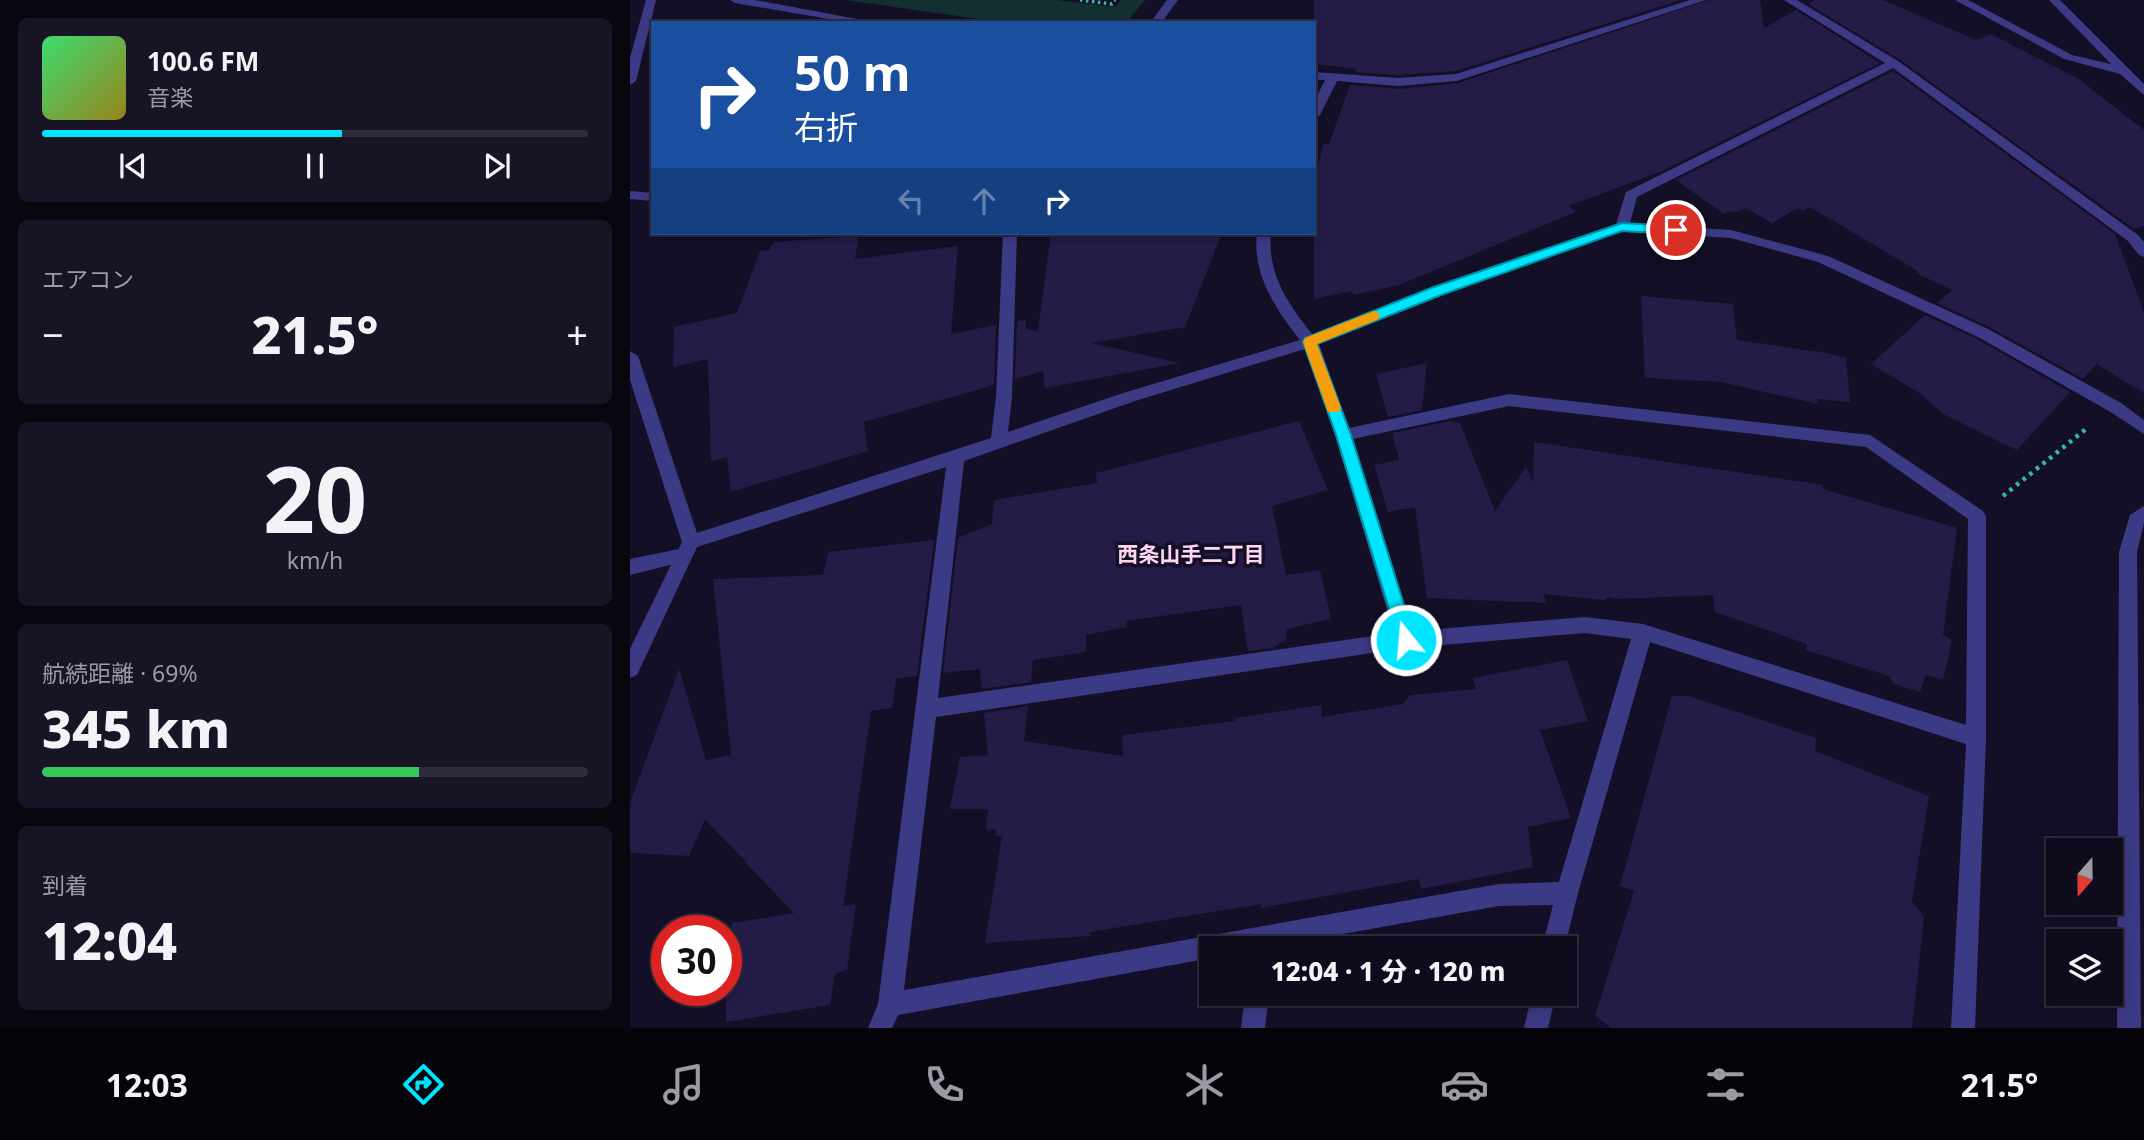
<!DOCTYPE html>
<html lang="ja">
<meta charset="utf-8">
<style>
body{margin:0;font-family:"Noto Sans","Noto Sans JP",sans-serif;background:#171425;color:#f1f3f6;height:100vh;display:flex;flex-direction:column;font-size:26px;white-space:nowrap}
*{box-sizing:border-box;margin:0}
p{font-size:23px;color:#9b9ba3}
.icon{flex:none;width:38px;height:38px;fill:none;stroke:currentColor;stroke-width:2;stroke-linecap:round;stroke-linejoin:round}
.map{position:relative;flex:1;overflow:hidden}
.drawer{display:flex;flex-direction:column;gap:18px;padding:18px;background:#08060f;width:630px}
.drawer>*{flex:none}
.guide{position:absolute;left:21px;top:21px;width:665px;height:214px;border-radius:0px;box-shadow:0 4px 10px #0003,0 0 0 2px #2e2b3b;background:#1a4fa0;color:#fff;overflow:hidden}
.needle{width:46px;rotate:200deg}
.controls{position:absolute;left:1416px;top:838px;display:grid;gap:14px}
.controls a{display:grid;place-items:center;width:77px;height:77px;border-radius:0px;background:#0e0b1c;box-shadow:0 4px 10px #0003,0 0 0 2px #2e2b3b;font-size:35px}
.speed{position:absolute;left:21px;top:915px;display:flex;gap:14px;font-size:35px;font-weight:700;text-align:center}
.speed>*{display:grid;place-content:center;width:91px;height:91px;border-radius:50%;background:#0e0b1c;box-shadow:0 4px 10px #0003,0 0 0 2px #2e2b3b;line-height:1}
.speed .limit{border:10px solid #d22;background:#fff;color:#111}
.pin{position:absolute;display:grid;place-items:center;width:60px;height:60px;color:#fff;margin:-30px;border:4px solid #fff;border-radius:50%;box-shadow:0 2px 7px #0007}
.me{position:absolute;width:77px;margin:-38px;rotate:343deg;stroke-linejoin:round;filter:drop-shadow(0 0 5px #0008)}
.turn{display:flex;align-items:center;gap:24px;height:147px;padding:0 28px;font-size:32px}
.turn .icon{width:91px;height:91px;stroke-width:2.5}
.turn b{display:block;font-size:49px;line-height:60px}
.lanes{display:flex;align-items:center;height:66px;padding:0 28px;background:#0003;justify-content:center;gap:35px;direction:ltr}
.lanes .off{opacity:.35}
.big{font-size:52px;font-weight:800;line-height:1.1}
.drawer .widget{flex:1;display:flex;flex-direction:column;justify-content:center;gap:10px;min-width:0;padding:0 24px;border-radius:10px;background:#171425}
.drawer .dial{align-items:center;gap:0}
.dial b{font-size:91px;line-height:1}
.song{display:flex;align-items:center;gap:21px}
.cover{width:84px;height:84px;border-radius:10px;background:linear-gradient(135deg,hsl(140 70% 55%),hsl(50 70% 35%))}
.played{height:7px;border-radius:4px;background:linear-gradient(90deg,#00e5ff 55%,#2e2b3b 55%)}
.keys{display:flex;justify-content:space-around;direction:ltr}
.heat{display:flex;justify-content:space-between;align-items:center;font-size:38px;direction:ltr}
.charge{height:10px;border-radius:5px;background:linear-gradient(90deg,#34c759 69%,#2e2b3b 0)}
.trip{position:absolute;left:569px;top:936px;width:378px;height:70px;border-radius:0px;background:#0e0b1c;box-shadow:0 4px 10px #0003,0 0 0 2px #2e2b3b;font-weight:800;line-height:70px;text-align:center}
.tab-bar{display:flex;height:112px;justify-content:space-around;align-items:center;background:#06040b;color:#9b9ba3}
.tab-bar .icon{width:49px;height:49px}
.tab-bar .on{color:#00e5ff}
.tab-bar b{font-size:32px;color:#f1f3f6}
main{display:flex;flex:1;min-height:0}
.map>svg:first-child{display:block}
.green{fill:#12302f}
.building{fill:#241b47}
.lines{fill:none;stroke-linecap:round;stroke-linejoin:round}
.path-far1{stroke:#2fb8b0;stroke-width:3.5;stroke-dasharray:2.5 3.5;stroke-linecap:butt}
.path{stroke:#2fb8b0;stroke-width:4.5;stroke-dasharray:3.5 5;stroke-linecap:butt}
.service{fill:#3d3a85;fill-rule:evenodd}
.minor{fill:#3d3a85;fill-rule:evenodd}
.route{fill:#00e5ff;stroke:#0095a6;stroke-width:2}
.slow{fill:#f59e0b}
.labels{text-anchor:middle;stroke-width:7;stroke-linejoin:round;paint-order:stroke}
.neighbourhood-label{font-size:21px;font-weight:bold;fill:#ffd6f0;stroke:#130f26}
</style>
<main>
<section class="drawer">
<div class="widget">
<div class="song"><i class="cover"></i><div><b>100.6 FM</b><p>音楽</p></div></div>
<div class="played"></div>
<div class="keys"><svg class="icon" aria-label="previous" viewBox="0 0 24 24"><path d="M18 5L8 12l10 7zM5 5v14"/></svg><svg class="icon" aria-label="pause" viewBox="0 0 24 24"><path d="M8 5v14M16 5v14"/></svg><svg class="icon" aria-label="next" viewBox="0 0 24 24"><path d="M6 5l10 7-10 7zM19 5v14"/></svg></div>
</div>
<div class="widget"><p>エアコン</p>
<div class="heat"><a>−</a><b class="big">21.5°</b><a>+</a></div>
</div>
<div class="widget dial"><b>20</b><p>km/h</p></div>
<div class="widget"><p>航続距離 · 69%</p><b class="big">345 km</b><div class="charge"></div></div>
<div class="widget"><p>到着</p><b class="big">12:04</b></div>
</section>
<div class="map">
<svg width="1514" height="1028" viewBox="0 0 1514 1028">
<rect width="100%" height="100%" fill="#130f26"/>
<!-- green -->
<path class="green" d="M 216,0 L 427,0 L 485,7 L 491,0 L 515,0 L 496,23 L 376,23 Z"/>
<!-- building -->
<g class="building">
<path d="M 684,0 L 1051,0 L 826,71 L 768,75 L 725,72 L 726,69 L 684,64 Z"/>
<path d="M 1079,0 L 1130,0 L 1134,28 L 1166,10 L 1250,63 L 1032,171 L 939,206 L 946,212 L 769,285 L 724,295 L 721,291 L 684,299 L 684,184 L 693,144 L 699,144 L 720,85 L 768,89 L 828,83 Z"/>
<path d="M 1185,0 L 1253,0 L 1346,40 L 1361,34 L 1449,79 L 1514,130 L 1514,226 L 1504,229 L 1269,59 L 1178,4 Z"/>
<path d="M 1263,71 L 1485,234 L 1514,312 L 1514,393 L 1466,364 L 1453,379 L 1359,327 L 1307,303 L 1322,290 L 1286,273 L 1288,271 L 1180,207 L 1173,211 L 1168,208 L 1142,223 L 1116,208 L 1107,212 L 1102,211 L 1094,214 L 1046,180 Z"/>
<path d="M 421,233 L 592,233 L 555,327 L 461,343 L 550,363 L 415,388 L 413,371 L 385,379 L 387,321 L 396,320 L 396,329 L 408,331 Z"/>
<path d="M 229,236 L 225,259 L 328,246 L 321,334 L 366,325 L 364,385 L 234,422 L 238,451 L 101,492 L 97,457 L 81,462 L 78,359 L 43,367 L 44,327 L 107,313 L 130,251 L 139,250 L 144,242 Z"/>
<path d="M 1011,296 L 1103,304 L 1107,340 L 1197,353 L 1216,358 L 1220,402 L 1187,399 L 1188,404 L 1091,382 L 1015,378 Z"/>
<path d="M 1295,315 L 1347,339 L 1440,392 L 1387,450 L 1313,414 L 1291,394 L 1241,364 Z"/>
<path d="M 797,363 L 792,410 L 758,417 L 746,374 Z"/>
<path d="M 669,421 L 698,490 L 642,506 L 656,575 L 690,570 L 701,619 L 656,629 L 657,639 L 643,648 L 618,651 L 611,605 L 496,621 L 497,627 L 456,635 L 456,652 L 403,660 L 401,682 L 352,689 L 350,669 L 313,673 L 328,538 L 362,524 L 364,500 L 467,483 L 466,473 Z"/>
<path d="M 820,421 L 830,423 L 865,511 L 896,467 L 903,482 L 904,442 L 1193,485 L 1193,489 L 1327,528 L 1313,635 L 1322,640 L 1313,680 L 1296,675 L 1290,692 L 1264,684 L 1259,676 L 1176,650 L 1177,644 L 1085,612 L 1083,595 L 988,599 L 979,597 L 974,600 L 913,594 L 917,603 L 797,598 L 785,507 L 758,512 L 744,465 L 769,460 L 762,433 Z"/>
<path d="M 304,540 L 287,676 L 266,679 L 262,708 L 241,711 L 213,906 L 226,904 L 217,970 L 205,974 L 200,1005 L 96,1022 L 96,950 L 102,923 L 164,913 L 115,862 L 116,860 L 113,859 L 75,820 L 59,856 L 0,853 L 0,803 L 49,669 L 76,760 L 101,755 L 83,579 L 193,575 L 198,552 Z"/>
<path d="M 937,660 L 958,721 L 910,730 L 941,818 L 898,827 L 903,867 L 791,889 L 789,879 L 631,908 L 631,904 L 460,932 L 460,936 L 355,943 L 372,836 L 366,836 L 365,829 L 356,830 L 358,809 L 320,809 L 330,757 L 358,755 L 354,713 L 398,706 L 394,741 L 493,756 L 492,735 L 605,721 L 605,718 L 691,705 L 692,717 L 773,704 L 780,695 L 846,689 L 843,678 Z"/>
<path d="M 1042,696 L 1059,696 L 1186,738 L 1185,751 L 1299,796 L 1282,901 L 1294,917 L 1282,1028 L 981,1028 L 965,1016 L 1004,891 L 990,886 Z"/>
</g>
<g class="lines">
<!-- path-far1 -->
<path class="path-far1" d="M 450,0 L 482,4 L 485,0"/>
<!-- path -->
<path class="path" d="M 1373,496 L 1456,429"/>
<!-- service -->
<path class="service" d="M 54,548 L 60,550 L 63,555 L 60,560 L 0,575 L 0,559 Z"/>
<!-- minor -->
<g class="minor">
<path d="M 16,0 L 26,0 L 6,81 L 0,85 L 0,58 Z"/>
<path d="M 100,0 L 125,0 L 249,23 L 222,23 L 105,3 Z"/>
<path d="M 537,0 L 548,0 L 531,23 L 520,23 Z"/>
<path d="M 1060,0 L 1076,0 L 827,81 L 768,86 L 707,81 L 690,115 L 684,119 L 684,102 L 695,80 L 684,80 L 684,72 L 768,78 L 826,74 Z"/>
<path d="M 1154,0 L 1167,0 L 1268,61 L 1508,235 L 1514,242 L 1514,257 L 1509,255 L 1498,241 L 1263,68 L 1007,197 L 1000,223 L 1101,230 L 1198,256 L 1358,329 L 1491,403 L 1514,420 L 1514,434 L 1479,411 L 1348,337 L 1188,262 L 1101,238 L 993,231 L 811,294 L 689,344 L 719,428 L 879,394 L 1240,435 L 1353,511 L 1356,516 L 1356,738 L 1345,1028 L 1321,1028 L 1336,744 L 1020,642 L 948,893 L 934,950 L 912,948 L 923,905 L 869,906 L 634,948 L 581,948 L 581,958 L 268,1015 L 262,1028 L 238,1028 L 248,1004 L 316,467 L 67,547 L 7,675 L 0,678 L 0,649 L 52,542 L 0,380 L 0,351 L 8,356 L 67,533 L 361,438 L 366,397 L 373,233 L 387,233 L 382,397 L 378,432 L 493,393 L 670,340 C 645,308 622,274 627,233 L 641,233 C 637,274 658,304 683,335 L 801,288 L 986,224 L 996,192 L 1255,63 ZM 675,349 L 705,435 L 764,633 L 308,698 L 334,461 L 505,401 ZM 879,406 L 1236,447 L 1338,519 L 1336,725 L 1013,624 L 955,617 L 783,631 L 723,439 ZM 955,633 L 1001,639 L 929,882 L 869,884 L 274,990 L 306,717 L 776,648 Z"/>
<path d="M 1325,0 L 1338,0 L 1442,55 L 1481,64 L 1419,0 L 1430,0 L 1514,84 L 1514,95 L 1490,74 L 1434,59 Z"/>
<path d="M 0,191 L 23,193 L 23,201 L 0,199 Z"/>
<path d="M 1514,506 L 1514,523 L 1507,552 L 1511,1028 L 1487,1028 L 1489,552 L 1500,515 Z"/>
<path d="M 615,994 L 639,994 L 635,1028 L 611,1028 Z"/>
<path d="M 902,994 L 926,994 L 918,1028 L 894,1028 Z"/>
</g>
</g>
<!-- route -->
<path class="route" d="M 992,223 L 1046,226 L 1053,230 L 1046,234 L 992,231 L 811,295 L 687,344 L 721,435 L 785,640 L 782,645 L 776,647 L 770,645 L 706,435 L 673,342 L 675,338 L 801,288 Z"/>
<!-- slow -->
<path class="slow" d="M 744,311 L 749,313 L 749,319 L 687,344 L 711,408 L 709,412 L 698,412 L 673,342 L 675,338 Z"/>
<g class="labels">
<!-- neighbourhood labels -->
<g class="neighbourhood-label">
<text x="561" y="562">西条山手二丁目</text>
</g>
</g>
</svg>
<div class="controls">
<a><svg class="needle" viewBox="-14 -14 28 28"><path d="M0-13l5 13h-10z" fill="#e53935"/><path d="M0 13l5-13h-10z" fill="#9b9ba3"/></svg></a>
<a><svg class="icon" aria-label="layers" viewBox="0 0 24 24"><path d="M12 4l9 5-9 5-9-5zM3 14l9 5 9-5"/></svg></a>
</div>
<div class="speed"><div class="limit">30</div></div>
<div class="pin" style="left:1046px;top:230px;background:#d93025"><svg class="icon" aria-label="arrive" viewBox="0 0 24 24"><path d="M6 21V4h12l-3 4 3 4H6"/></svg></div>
<svg class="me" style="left:776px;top:640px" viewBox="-20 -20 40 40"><circle r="17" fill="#00e5ff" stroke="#fff" stroke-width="3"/><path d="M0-11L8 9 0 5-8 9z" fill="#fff"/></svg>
<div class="trip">12:04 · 1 分 · 120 m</div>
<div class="guide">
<div class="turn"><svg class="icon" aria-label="right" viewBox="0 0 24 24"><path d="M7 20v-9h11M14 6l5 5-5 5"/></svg><div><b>50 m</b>右折</div></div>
<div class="lanes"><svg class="icon off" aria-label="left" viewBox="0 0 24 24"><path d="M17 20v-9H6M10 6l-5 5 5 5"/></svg><svg class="icon off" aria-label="ahead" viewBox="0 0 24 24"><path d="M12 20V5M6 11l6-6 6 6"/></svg><svg class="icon" aria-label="right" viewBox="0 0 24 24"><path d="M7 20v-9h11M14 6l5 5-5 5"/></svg></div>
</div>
</div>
</main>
<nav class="tab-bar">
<b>12:03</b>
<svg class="icon on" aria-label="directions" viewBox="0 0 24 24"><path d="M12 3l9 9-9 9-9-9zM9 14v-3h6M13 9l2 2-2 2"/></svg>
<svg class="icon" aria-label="music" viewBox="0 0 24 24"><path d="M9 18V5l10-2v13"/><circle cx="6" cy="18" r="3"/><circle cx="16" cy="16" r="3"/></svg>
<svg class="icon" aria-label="phone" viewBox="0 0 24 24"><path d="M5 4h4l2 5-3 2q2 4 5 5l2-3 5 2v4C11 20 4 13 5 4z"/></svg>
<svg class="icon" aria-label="climate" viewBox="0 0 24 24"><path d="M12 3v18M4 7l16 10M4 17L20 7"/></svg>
<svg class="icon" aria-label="car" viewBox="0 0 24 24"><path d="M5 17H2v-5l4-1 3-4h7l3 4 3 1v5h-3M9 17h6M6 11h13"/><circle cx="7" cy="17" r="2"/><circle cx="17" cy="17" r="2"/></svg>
<svg class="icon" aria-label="filters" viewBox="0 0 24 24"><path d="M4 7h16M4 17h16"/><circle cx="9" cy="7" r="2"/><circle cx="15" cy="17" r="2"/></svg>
<b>21.5°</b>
</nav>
